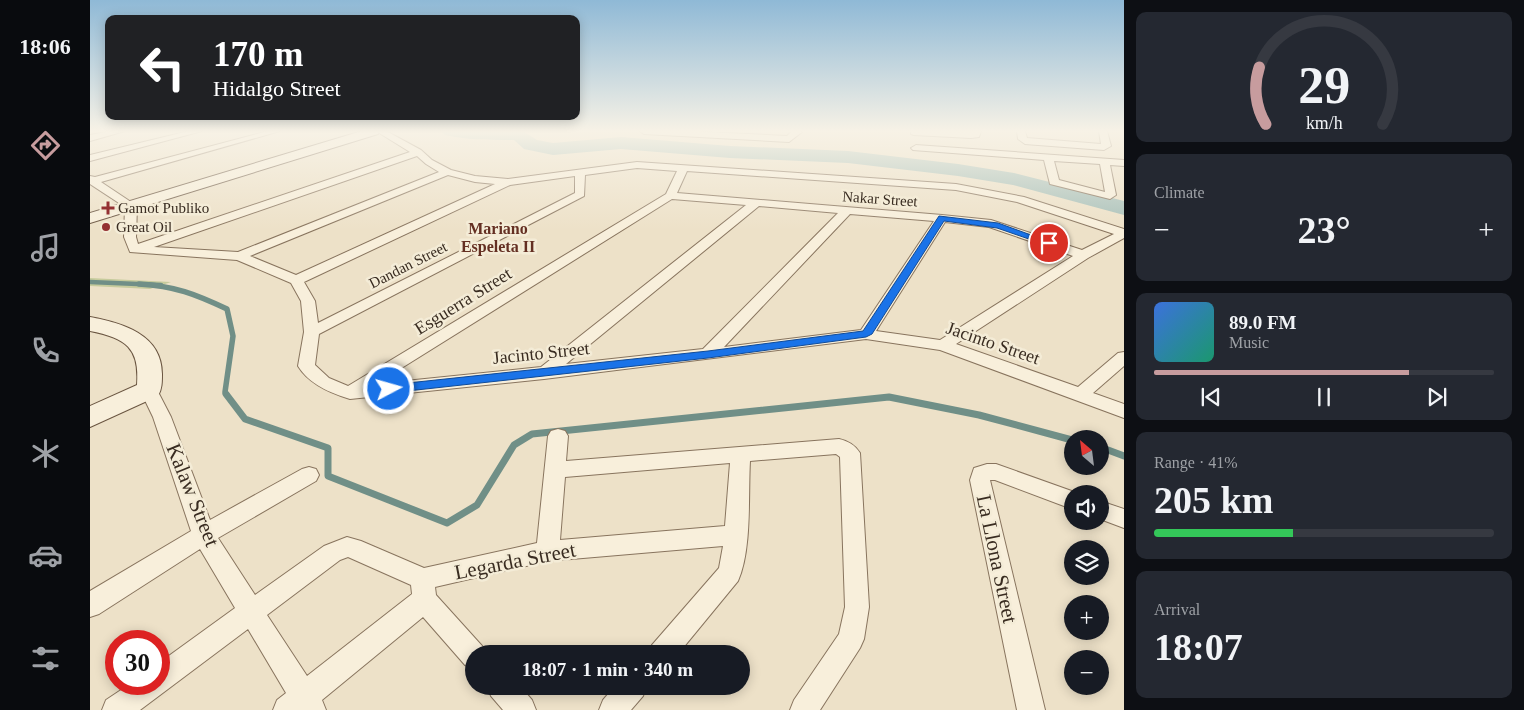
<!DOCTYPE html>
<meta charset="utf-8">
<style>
body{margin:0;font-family:"Times New Roman",serif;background:#242831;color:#f1f3f6;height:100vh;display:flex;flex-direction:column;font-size:19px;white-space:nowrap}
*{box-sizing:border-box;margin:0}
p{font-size:16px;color:#9ea1a6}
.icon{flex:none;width:28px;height:28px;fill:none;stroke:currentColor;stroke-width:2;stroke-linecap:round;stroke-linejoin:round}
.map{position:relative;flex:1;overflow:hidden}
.side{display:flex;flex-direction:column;gap:12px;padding:12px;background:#0d0f14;width:400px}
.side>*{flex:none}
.guide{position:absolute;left:15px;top:15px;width:475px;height:105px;border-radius:10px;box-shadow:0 2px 12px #0003;background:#202124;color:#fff;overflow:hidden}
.needle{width:32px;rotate:332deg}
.buttons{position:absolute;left:974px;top:430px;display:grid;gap:10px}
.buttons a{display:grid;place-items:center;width:45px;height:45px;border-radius:50%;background:#171b24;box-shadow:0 2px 12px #0003;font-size:25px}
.speed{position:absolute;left:15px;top:630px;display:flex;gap:10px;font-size:25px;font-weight:700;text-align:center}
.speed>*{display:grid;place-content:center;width:65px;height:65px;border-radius:50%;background:#171b24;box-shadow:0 2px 12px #0003;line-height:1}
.speed .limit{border:8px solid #d22;background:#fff;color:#111}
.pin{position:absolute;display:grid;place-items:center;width:42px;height:42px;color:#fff;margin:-21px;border:2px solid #fff;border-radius:50%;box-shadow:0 1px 5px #0007}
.me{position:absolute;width:55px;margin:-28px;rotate:84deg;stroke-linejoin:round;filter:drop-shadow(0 0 4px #0008)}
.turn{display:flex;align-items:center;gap:18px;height:105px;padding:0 25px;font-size:22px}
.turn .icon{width:65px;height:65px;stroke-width:2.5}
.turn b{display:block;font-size:35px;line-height:42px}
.big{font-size:38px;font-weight:700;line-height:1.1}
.side .card{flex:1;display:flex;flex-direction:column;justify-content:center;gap:8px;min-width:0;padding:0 18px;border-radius:10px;background:#242831}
.side .dial{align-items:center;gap:0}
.dial svg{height:130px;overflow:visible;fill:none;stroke:#363941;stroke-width:7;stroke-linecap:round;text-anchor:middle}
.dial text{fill:#f1f3f6;stroke:none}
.song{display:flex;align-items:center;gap:15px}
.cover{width:60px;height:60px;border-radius:8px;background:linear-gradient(135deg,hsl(220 70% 55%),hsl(160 70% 35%))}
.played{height:5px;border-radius:2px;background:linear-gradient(90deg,#c79c9e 75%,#363941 75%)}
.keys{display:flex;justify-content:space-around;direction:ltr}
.heat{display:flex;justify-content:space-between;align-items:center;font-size:28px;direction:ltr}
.charge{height:8px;border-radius:4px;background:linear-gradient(90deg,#34c759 41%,#363941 0)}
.trip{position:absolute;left:375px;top:645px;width:285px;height:50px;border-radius:25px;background:#171b24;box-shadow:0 2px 12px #0003;font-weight:700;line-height:50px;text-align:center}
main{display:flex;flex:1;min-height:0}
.dock{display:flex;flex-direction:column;width:90px;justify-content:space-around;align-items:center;background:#090b0e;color:#9ea1a6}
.dock .icon{width:35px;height:35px}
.dock .on{color:#c79c9e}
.dock b{font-size:22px;color:#f1f3f6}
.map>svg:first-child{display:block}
.green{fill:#c6cb9c}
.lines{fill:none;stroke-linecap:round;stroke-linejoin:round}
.stream-far2{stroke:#708f87;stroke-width:4.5}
.stream-far1{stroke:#708f87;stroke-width:5.5}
.stream{stroke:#708f87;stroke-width:7}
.river{fill:#a9c1ba;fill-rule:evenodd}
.minor-casing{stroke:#88745e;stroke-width:2}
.secondary-casing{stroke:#6a5541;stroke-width:2}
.minor{fill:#f8efdb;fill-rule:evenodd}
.secondary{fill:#f8efdb;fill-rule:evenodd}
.route{fill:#1a73e8;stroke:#114b97}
.poi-dot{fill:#943133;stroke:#f4ecd7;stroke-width:2}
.labels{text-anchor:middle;stroke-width:5;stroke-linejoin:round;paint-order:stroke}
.far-street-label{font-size:15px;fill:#392c21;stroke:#f4ecd7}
.far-poi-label{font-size:15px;fill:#392c21;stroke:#f4ecd7;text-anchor:start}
.far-neighbourhood-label{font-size:16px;font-weight:bold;fill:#642f22;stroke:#f4ecd7}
.street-label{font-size:18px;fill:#392c21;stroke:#f4ecd7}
.near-street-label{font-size:21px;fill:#392c21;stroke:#f4ecd7}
</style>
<main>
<nav class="dock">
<b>18:06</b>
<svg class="icon on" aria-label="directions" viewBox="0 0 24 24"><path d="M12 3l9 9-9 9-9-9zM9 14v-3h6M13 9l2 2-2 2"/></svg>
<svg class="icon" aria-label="music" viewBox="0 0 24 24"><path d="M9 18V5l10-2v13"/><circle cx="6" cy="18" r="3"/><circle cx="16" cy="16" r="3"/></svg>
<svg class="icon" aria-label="phone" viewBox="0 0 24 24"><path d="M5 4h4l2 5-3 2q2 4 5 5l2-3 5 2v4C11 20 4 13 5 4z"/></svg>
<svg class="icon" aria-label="climate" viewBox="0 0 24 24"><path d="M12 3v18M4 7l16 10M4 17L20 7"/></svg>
<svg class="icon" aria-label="car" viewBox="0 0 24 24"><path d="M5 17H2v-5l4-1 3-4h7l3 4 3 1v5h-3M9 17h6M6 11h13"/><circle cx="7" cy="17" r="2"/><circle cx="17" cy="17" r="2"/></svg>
<svg class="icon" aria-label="filters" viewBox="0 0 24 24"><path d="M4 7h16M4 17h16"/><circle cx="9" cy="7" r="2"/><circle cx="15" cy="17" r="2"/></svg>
</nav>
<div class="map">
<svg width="1034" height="710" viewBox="0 0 1034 710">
<rect width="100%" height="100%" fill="#ede1c8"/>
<!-- green -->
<path class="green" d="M 0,278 L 81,282 L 60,289 L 0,286 Z"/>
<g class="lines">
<!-- stream-far2 -->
<path class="stream-far2" d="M 0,282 L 71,285"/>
<!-- stream-far1 -->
<path class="stream-far1" d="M 49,284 C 85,286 105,294 137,309 L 143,336 L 135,392 L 137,395"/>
<!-- stream -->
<g class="stream">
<path d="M 136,394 L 155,419 L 238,448 L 238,476 L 357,523 L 387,505 L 424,445 L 442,434 L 799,397 L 889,415 L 982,440"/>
<path d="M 1010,447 L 1034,456"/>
</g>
<!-- river -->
<path class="river" d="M 352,131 L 433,131 L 447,140 L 463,143 L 531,137 L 640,146 L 758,151 L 868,164 L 924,173 L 1034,201 L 1034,215 L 923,185 L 868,176 L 758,163 L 640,158 L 531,149 L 463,155 L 434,149 L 424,140 C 401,140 377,140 355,135 Z"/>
<defs>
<g id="minor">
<path d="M 21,131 L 35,131 L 0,141 L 0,135 Z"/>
<path d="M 99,131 L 112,131 L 0,161 L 0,155 Z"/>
<path d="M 178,131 L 190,131 L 11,182 L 47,206 L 46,237 L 48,244 L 320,152 L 286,131 L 296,131 L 331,150 L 342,160 L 361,170 L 385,176 L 418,179 L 547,162 L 866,184 L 934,197 L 1034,229 L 1034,238 L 998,258 L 866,344 L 988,387 L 1028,353 L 1034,352 L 1034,366 L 1003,393 L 1034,404 L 1034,418 L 850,350 L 776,339 L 454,379 L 260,399 C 240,393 219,384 208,366 L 214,332 L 211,301 L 201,283 L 147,260 L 40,252 L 34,237 L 35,207 L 0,184 L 0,176 L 5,177 ZM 327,156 L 336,164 L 349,172 L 148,252 L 64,247 ZM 547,168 L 587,171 L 576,194 L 258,386 L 239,378 L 225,365 L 229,334 L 494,196 L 495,175 ZM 597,171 L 866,190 L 927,202 L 1024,234 L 992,250 L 901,220 L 852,215 L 587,193 ZM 358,175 L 385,182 L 405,184 L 206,275 L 160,256 ZM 485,176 L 485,193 L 228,323 L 225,301 L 214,282 L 420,185 ZM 582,199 L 656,205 L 451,367 L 286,384 ZM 669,206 L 748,213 L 613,349 L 476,364 ZM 760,214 L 844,221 L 771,330 L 634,347 ZM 855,222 L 899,227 L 983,256 L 850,340 L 786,331 Z"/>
<path d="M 550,131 L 595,131 L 697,136 L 702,131 L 712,132 L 699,142 L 554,134 Z"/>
<path d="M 821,131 L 891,131 L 889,137 L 881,138 L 824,135 L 821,134 Z"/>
<path d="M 927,131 L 935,131 L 937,138 L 1011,144 L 1009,131 L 1017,131 L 1021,146 L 1014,150 L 935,144 L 928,139 Z"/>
<path d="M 826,145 L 1034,160 L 1034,166 L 1020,165 L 1026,195 L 1020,199 L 960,184 L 954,160 L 823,150 L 821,148 ZM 964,161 L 1010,164 L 1015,192 L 969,180 Z"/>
<path d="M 59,384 L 65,386 L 81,417 L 120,520 L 212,469 L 219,467 L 226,469 L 229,475 L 226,481 L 128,538 L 165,595 L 234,546 L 257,537 L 271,541 L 334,568 L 447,543 L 458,436 L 461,431 L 468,429 L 475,431 L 478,436 L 476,461 L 749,439 C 758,441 765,445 770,453 L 779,607 L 774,639 L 770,648 L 730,710 L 700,710 L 704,700 L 749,634 L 755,607 L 750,457 L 746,454 L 660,461 C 658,495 662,550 648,581 L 588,654 L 558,654 L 562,645 L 629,568 L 633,546 L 458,561 L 345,587 L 346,595 L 393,647 L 396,654 L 384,654 L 384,669 L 375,665 L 333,617 L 232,700 L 236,710 L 183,710 L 187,700 L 196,693 L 158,629 L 50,710 L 12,710 L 16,700 L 40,684 L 69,684 L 69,663 L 145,608 L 110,549 L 9,614 L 0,617 L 0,591 L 101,531 L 63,417 L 50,390 L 53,386 ZM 640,463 L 635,526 L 470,540 L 475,477 ZM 258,557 L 321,585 L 322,594 L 217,676 L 177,615 L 250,560 Z"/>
<path d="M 897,464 L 906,464 L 990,494 L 982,494 L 982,509 L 905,480 L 900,480 L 955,710 L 927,710 L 880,480 L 884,468 Z"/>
<path d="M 1010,501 L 1034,509 L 1034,528 L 1010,519 Z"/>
<path d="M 397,686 L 430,686 L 442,700 L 446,710 L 413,710 L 401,696 Z"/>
<path d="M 525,686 L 557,686 L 553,696 L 541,710 L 509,710 L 513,700 Z"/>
</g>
<g id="secondary">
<path d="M 272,131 L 290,131 L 288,134 L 0,223 L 0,213 Z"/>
<path d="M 0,317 C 32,323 72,334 72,374 C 72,382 72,389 68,396 L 0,427 L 0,406 L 47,385 C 50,348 36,338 0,331 Z"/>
</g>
</defs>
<!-- minor casing -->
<use href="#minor" class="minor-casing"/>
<!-- secondary casing -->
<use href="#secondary" class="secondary-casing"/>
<!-- minor -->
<use href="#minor" class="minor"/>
<!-- secondary -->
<use href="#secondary" class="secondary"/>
</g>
<!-- sky -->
<linearGradient id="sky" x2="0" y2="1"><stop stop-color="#8fb9d6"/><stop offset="0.57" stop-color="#f7f2e6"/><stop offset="1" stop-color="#f7f2e6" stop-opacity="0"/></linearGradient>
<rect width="1034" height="230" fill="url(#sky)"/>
<!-- route -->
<path class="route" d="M 849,216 L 908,223 L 963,243 L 959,246 L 907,228 L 854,221 L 782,334 L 776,337 L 618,358 L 299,393 L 293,389 L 299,385 L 618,351 L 773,331 Z"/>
<!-- markers -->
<g class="poi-dot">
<path d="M15.5 200.5h5v5h5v5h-5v5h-5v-5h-5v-5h5z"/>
<circle cx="16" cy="227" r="5"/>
</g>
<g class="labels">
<!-- far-street labels -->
<g class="far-street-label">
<text transform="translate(790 199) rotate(4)" y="5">Nakar Street</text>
<text transform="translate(318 265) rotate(-27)" y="5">Dandan Street</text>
</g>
<!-- far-poi labels -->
<g class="far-poi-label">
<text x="28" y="213">Gamot Publiko</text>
<text x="26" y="232">Great Oil</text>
</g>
<!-- far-neighbourhood labels -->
<g class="far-neighbourhood-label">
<text x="408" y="234">Mariano<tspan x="408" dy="18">Espeleta II</tspan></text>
</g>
<!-- street labels -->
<g class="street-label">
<text transform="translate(373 301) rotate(-32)" y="6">Esguerra Street</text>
<text transform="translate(903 343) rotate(19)" y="6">Jacinto Street</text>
<text transform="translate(451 353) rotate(-6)" y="6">Jacinto Street</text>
</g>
<!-- near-street labels -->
<g class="near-street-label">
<text transform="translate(103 495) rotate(68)" y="7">Kalaw Street</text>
<text transform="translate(907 559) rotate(78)" y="7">La Llona Street</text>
<text transform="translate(425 561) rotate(-11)" y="7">Legarda Street</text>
</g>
</g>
</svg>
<div class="buttons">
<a><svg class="needle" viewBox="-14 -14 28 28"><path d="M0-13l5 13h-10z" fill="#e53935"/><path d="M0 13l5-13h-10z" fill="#9ea1a6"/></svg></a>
<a><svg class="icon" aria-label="sound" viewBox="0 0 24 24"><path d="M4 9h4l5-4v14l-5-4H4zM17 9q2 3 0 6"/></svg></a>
<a><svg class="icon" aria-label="layers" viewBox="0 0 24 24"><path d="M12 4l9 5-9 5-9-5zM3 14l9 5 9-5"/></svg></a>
<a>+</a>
<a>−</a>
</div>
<div class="speed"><div class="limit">30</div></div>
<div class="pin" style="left:959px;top:243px;background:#d93025"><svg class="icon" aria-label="arrive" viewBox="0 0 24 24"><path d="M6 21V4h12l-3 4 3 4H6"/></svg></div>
<svg class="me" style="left:299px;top:389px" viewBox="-20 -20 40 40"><circle r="17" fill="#1a73e8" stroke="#fff" stroke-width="3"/><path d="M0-11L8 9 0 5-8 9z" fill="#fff"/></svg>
<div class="trip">18:07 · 1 min · 340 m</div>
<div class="guide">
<div class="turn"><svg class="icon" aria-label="left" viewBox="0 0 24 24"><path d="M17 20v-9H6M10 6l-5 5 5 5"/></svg><div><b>170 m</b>Hidalgo Street</div></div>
</div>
</div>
<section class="side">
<div class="card dial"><svg viewBox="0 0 100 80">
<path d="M14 69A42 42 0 1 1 86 69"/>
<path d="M14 69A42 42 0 0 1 10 34" stroke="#c79c9e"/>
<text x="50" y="56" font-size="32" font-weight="700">29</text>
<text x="50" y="72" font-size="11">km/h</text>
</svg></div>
<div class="card"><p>Climate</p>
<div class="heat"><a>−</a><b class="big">23°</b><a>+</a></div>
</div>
<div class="card">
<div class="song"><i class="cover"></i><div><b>89.0 FM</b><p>Music</p></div></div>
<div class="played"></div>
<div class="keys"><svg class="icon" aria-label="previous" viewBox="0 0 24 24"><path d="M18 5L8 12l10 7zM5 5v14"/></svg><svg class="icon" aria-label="pause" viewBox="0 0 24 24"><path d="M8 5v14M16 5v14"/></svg><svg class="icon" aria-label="next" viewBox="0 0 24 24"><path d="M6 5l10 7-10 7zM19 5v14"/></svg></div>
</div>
<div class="card"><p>Range · 41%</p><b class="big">205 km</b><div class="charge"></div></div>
<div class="card"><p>Arrival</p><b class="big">18:07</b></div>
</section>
</main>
